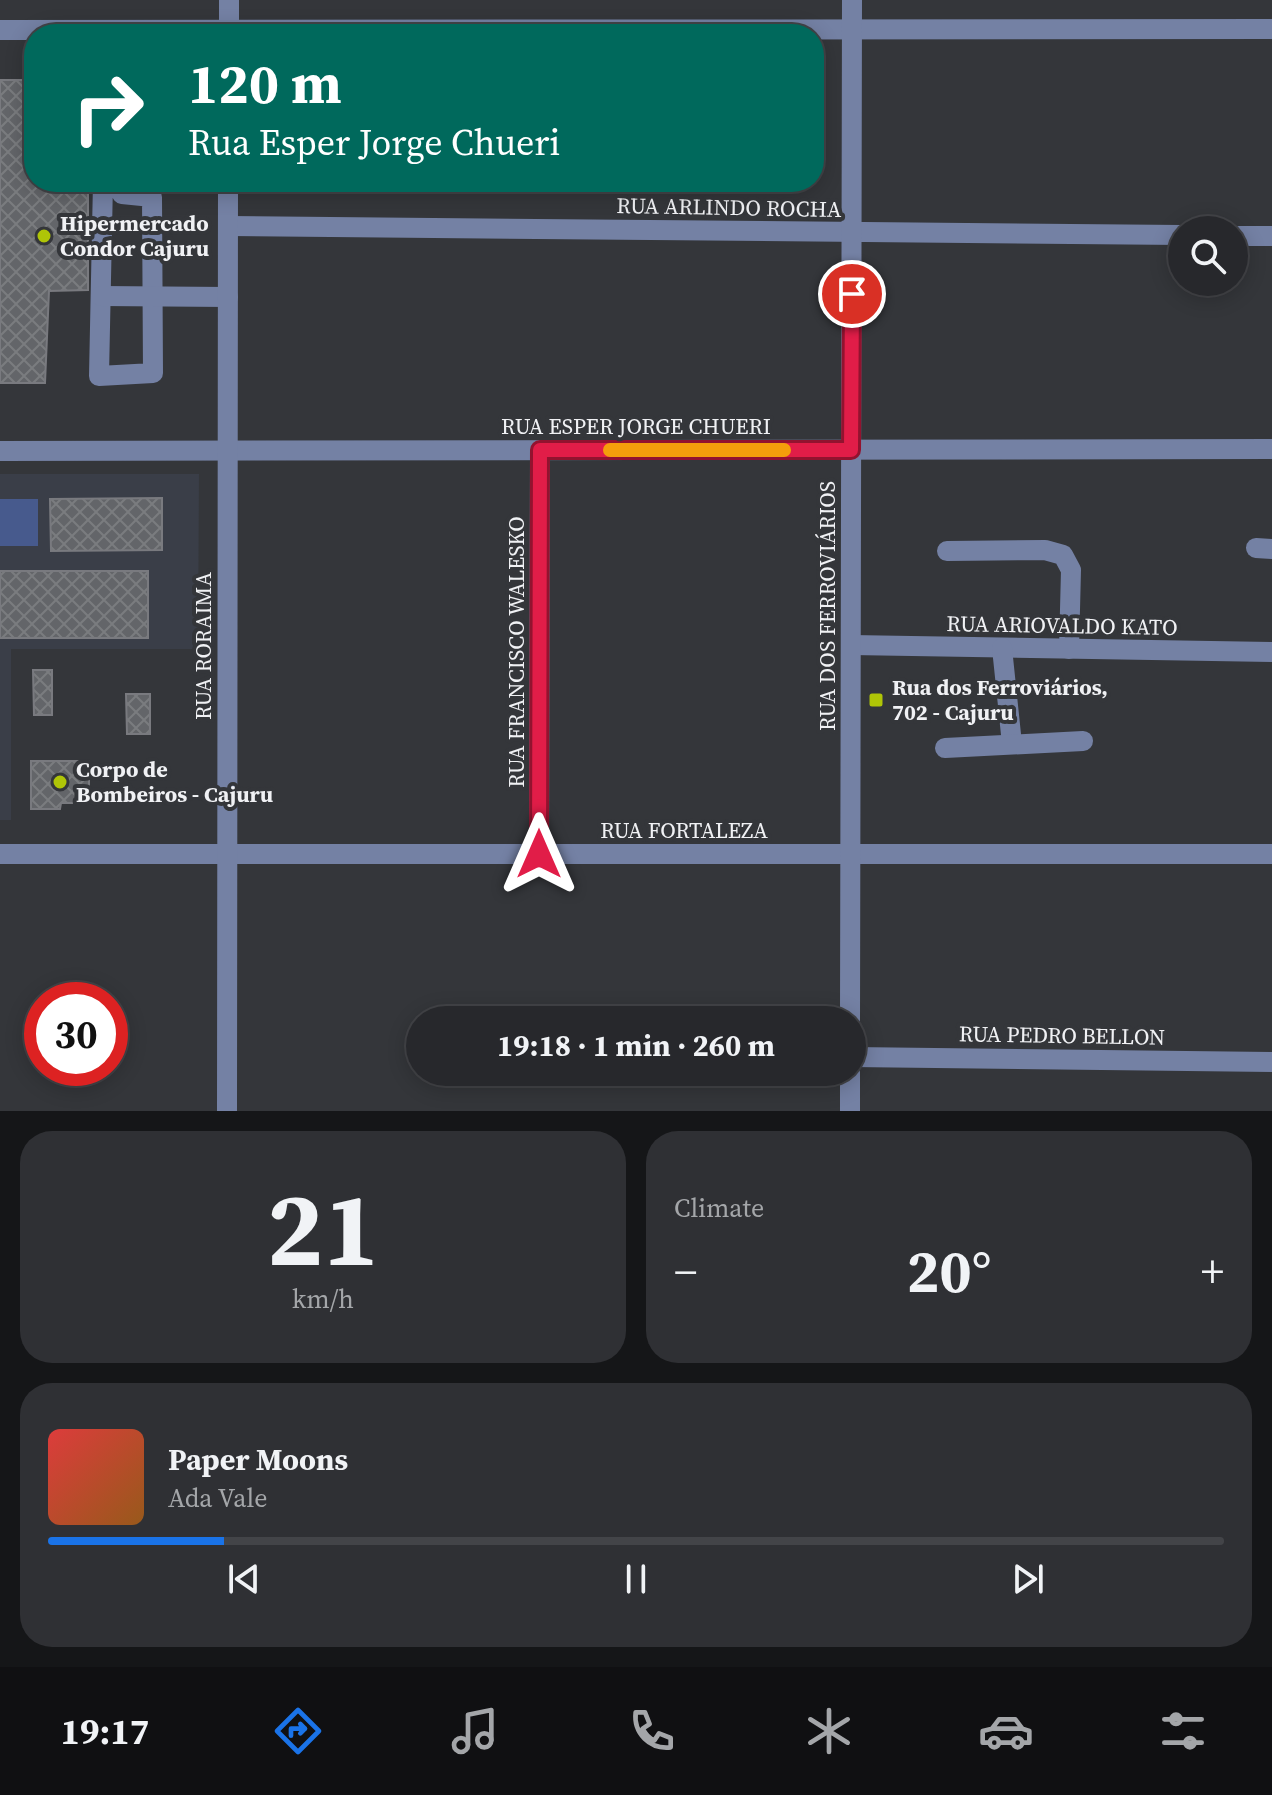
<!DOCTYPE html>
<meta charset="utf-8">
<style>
body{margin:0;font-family:"Source Serif 4",serif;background:#2f3034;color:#f1f3f6;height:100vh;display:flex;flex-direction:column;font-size:30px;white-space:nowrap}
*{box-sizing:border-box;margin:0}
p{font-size:26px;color:#a4a6a9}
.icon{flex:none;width:44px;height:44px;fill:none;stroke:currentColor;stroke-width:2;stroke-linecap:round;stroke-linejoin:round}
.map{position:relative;height:1111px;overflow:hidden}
.details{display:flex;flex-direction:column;gap:20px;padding:20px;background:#151618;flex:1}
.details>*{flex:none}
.top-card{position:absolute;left:24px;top:24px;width:800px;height:168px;border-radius:32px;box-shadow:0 4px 20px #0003,0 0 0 2px #434448;background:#00695c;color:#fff;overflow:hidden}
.buttons{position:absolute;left:1168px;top:216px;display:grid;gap:16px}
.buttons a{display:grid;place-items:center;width:80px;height:80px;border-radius:50%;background:#27282c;box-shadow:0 4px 20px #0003,0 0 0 2px #434448;font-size:40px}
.speed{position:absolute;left:24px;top:982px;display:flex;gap:16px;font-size:40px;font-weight:700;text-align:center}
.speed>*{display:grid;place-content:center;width:104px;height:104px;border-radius:50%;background:#27282c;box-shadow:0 4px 20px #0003,0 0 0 2px #434448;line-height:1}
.speed .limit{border:12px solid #d22;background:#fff;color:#111}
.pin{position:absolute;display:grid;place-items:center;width:68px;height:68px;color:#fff;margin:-34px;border:4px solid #fff;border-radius:50%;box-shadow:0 2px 8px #0007}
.me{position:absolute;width:88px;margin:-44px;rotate:0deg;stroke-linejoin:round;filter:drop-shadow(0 0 6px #0008)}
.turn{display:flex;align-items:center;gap:28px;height:168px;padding:0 32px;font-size:36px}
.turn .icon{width:104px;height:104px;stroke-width:2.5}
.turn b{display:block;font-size:56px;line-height:68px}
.big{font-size:60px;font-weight:700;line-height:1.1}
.details .widget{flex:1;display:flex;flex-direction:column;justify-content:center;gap:12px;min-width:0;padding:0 28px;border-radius:32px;background:#2f3034}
.details .dial{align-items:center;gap:0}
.dial b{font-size:104px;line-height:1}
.song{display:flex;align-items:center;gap:24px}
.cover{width:96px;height:96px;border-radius:12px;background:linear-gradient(135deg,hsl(0 70% 55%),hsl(30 70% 35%))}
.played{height:8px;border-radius:4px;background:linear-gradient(90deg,#1a73e8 15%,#434448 15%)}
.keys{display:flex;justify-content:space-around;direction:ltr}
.heat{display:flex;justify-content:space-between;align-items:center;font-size:44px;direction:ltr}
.details .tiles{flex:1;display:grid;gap:20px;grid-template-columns:1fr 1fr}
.widget:last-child{grid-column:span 2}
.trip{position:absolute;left:406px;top:1006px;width:460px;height:80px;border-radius:40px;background:#27282c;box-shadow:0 4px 20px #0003,0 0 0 2px #434448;font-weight:700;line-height:80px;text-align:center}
.dock{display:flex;height:128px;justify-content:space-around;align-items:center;background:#101012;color:#a4a6a9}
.dock .icon{width:56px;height:56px}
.dock .active{color:#1a73e8}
.dock b{font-size:36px;color:#f1f3f6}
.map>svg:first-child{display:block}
.built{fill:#3a3e48}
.grass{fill:#475a8d}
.building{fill:url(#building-cross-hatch);stroke:#797a7f;stroke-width:2}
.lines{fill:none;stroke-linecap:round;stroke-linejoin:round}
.minor{stroke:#7481a4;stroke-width:20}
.route-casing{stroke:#92132f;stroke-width:20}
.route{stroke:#e11d48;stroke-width:14}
.slow{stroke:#f59e0b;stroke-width:14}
.poi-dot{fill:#afc507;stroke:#34363a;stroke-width:3}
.labels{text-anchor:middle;stroke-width:8;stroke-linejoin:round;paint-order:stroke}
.street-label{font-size:22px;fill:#f0f1f4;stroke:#34363a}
.poi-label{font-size:22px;font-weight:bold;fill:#f0f1f4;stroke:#34363a;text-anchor:start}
</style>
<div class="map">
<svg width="1272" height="1111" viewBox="0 0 1272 1111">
<defs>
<pattern id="building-cross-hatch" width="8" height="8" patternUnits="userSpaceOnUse" patternTransform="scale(2)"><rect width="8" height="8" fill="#636569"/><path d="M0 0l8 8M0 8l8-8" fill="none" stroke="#7a7c7f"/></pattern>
</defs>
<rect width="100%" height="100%" fill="#34363a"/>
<!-- built -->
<path class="built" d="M 0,474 L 199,474 L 198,649 L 11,649 L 11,820 L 0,820 Z"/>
<!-- grass -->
<rect class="grass" x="0" y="499" width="38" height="47"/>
<!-- building -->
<g class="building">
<path d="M 0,80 L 34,80 L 34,182 L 88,182 L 88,290 L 49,291 L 45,383 L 0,383 Z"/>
<path d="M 162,498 L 162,550 L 51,551 L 50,499 Z"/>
<rect x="0" y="571" width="148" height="67"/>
<path d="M 33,670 L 52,670 L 52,715 L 34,715 Z"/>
<path d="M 126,694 L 150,694 L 150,734 L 127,734 Z"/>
<path d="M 31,761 L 89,761 L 89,803 L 61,803 L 60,809 L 31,809 Z"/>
</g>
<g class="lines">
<!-- minor -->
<g class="minor">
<path d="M 0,30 L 1272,29"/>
<path d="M 229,34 L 229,0"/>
<path d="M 103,182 L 99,376 L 153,373 L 152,197 L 122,194 L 122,182"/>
<path d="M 228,226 L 1182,235"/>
<path d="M 1234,236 L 1272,236"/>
<path d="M 101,296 L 228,297"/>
<path d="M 0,451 L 1272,449"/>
<path d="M 1256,548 L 1272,549"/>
<path d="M 947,551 L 1045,550 L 1063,555 L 1071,570 L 1069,649"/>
<path d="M 851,645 L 1272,652"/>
<path d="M 1002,648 L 1012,744"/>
<path d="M 945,748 L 1083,741"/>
<path d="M 0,854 L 1272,854"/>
<path d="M 539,854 L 540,450"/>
<path d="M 850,1020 L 852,0"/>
<path d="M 852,1057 L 1272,1062"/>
<path d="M 227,1111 L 228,182"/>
<path d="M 850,1111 L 850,1072"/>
</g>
</g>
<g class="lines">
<defs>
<path id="route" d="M 539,854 L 540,450 L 851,450 L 852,294"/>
</defs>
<!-- route casing -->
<use href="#route" class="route-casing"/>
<!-- route -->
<use href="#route" class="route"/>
<!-- slow -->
<path class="slow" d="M 610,450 L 784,450"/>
</g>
<!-- markers -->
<g class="poi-dot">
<circle cx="44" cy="236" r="8"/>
<rect x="868" y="692" width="16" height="16" rx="4"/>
<circle cx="60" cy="782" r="8"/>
</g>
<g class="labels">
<!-- street labels -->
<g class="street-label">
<text transform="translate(729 207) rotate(1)" y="8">RUA ARLINDO ROCHA</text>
<text x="636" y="434">RUA ESPER JORGE CHUERI</text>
<text transform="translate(827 606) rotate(-90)" y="8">RUA DOS FERROVIÁRIOS</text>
<text transform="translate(1062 625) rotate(1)" y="8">RUA ARIOVALDO KATO</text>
<text transform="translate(203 646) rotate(-90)" y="8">RUA RORAIMA</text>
<text transform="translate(516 652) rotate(-90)" y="8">RUA FRANCISCO WALESKO</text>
<text x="684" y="838">RUA FORTALEZA</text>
<text transform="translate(1062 1035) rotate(1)" y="8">RUA PEDRO BELLON</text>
</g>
<!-- poi labels -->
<g class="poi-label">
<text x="60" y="231">Hipermercado<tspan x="60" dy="25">Condor Cajuru</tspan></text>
<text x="892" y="695">Rua dos Ferroviários,<tspan x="892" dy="25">702 - Cajuru</tspan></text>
<text x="76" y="777">Corpo de<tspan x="76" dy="25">Bombeiros - Cajuru</tspan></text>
</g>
</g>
</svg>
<div class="buttons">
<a><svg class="icon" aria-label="search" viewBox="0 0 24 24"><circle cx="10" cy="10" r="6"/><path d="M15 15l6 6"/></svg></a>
</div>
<div class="speed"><div class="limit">30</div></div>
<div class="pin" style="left:852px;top:294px;background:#d93025"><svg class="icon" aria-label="arrive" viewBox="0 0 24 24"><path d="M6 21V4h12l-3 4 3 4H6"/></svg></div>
<svg class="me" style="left:539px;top:854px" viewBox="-20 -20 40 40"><path d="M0-17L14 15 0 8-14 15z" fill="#e11d48" stroke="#fff" stroke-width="4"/></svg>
<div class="trip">19:18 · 1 min · 260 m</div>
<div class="top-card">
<div class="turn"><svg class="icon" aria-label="right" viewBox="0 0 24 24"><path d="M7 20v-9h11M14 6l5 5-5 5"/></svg><div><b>120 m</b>Rua Esper Jorge Chueri</div></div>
</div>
</div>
<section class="details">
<div class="tiles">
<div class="widget dial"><b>21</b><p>km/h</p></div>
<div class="widget"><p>Climate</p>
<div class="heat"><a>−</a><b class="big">20°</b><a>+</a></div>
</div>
<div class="widget">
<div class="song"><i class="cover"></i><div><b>Paper Moons</b><p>Ada Vale</p></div></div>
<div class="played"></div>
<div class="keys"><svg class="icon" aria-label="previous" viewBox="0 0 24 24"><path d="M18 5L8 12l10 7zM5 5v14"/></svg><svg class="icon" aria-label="pause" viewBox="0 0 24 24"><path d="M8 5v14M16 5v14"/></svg><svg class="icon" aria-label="next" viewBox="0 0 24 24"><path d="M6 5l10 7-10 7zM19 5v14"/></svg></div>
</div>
</div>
</section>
<nav class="dock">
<b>19:17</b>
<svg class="icon active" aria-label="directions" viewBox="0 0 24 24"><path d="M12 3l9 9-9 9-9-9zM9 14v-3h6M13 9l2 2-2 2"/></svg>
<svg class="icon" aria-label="music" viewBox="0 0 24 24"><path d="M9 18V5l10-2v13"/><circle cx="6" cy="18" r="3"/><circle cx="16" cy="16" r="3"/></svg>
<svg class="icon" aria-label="phone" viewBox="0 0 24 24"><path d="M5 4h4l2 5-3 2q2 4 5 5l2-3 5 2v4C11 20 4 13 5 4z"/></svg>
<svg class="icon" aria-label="climate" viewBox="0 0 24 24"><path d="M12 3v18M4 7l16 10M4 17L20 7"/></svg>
<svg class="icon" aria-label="car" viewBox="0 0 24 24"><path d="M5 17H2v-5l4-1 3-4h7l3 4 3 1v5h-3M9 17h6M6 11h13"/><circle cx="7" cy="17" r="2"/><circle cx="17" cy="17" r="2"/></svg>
<svg class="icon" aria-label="filters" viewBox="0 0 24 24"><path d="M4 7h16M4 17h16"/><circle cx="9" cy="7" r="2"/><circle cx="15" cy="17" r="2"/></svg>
</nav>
